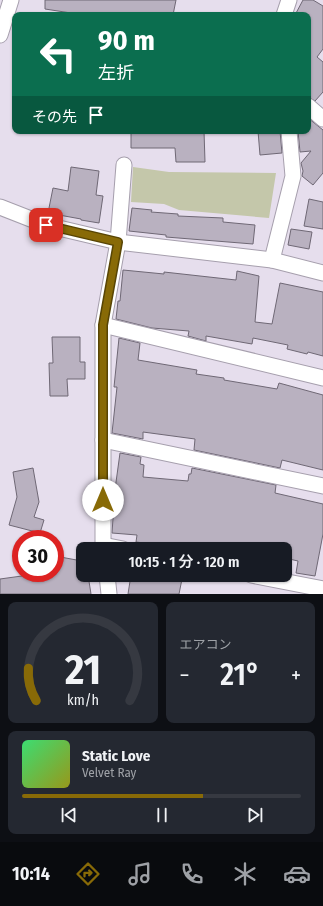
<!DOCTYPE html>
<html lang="ja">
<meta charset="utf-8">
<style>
body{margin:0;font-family:"Fira Sans Condensed","Noto Sans JP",sans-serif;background:#242831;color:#f1f3f6;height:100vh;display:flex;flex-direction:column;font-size:15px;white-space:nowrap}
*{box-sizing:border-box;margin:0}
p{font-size:13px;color:#9ea1a6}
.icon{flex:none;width:22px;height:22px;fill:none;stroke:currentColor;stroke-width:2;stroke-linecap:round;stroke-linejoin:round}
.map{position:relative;height:594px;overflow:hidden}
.sheet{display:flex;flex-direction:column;gap:8px;padding:8px;background:#0d0f14;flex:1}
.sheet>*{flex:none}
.hud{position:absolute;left:12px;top:12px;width:299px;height:122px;border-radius:8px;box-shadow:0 1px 3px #0004;background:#0b6e4f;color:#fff;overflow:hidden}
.speed{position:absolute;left:12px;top:530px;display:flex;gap:8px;font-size:20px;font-weight:700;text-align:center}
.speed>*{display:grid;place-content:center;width:52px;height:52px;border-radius:50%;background:#171b24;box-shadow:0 1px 3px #0004;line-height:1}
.speed .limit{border:6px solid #d22;background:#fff;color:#111}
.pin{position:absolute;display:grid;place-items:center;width:34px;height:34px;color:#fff;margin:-17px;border-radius:8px;box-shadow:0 2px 6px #0006}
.me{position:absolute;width:44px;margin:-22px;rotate:0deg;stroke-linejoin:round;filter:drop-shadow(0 0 3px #0008)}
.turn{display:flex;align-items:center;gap:14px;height:84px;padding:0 20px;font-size:18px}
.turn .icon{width:52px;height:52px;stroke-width:2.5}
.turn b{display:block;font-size:28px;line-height:34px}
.then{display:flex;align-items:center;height:38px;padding:0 20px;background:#0003;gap:8px;font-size:15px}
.big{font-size:30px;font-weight:600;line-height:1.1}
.sheet .widget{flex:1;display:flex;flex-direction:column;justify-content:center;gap:6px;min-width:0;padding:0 14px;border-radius:8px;background:#242831}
.sheet .dial{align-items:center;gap:0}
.dial svg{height:104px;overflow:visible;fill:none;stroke:#363941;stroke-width:7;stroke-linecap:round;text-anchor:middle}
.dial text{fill:#f1f3f6;stroke:none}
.song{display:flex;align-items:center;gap:12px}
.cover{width:48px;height:48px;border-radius:6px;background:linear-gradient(135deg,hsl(140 70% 55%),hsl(60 70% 35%))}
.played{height:4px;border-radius:2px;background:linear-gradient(90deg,#886a07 65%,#363941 65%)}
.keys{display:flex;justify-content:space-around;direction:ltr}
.heat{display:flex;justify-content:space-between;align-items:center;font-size:22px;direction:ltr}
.sheet .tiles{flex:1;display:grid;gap:8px;grid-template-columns:1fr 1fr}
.widget:last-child{grid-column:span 2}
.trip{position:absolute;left:76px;top:542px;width:216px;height:40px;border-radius:8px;background:#171b24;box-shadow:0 1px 3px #0004;font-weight:600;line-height:40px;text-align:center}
.tabs{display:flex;height:64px;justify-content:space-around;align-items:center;background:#090b0e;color:#9ea1a6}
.tabs .icon{width:28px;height:28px}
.tabs .on{color:#886a07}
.tabs b{font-size:18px;color:#f1f3f6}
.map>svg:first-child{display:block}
.green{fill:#c4c7aa}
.building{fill:#b9b1c0;stroke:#6f6875}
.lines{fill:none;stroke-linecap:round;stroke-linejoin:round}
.minor-casing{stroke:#a69fad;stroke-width:17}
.minor{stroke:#fff;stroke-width:15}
.route-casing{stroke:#584505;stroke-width:10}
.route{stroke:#886a07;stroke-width:7}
</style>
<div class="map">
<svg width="323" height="594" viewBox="0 0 323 594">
<rect width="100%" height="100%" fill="#e6deed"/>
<!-- green -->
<path class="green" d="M 133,167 L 169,172 L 276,173 L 269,218 L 179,210 L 164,204 L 131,202 Z"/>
<!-- building -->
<g class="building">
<path d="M 45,0 L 176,0 L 173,15 L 84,15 L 45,9 Z"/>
<path d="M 303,0 L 313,0 L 323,6 L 323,49 L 317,57 L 323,62 L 323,92 L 315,101 L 308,97 L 308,15 L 295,15 Z"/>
<path d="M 308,118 L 323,130 L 323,173 L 313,185 L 302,176 L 303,171 L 301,163 L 311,151 L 300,152 L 298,131 L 308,131 Z"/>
<path d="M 131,131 L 204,131 L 205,162 L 176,162 L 175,148 L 131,148 Z"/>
<path d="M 258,131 L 280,131 L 282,153 L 260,155 Z"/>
<path d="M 71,167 L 99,171 L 96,195 L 103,196 L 99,223 L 81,220 L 81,219 L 48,213 L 53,188 L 68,191 Z"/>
<path d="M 309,199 L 323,202 L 323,229 L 304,226 Z"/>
<path d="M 132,208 L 152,210 L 151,212 L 178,214 L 178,216 L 223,218 L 223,222 L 255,225 L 253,244 L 166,237 L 166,235 L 129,231 Z"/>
<path d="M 291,229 L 312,232 L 309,249 L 288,245 Z"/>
<path d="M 123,270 L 164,274 L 164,272 L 236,280 L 237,271 L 259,276 L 255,322 L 272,324 L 280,283 L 323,292 L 323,356 L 308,352 L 307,354 L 287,349 L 288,345 L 253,338 L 252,344 L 206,336 L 206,341 L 188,336 L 189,331 L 152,328 L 116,319 L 118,301 L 120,301 Z"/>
<path d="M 52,337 L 80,337 L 80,362 L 85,362 L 85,379 L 67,379 L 68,396 L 50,396 L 49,363 L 53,363 Z"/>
<path d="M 119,338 L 140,343 L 138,360 L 197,370 L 196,374 L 224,378 L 224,380 L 277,389 L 279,383 L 323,395 L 323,470 L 282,460 L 280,468 L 194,450 L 195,439 L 143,432 L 143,439 L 112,433 L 117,387 L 114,387 Z"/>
<path d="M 120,453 L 141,457 L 140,464 L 144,465 L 143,477 L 188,481 L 189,474 L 191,474 L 192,468 L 276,485 L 275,493 L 323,504 L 323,534 L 315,576 L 296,573 L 298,561 L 285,558 L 285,549 L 226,549 L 198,543 L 197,549 L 174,549 L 174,547 L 136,542 L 137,535 L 112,533 L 114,504 L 113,504 Z"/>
<path d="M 33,468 L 39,502 L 34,517 L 44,520 L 40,533 L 9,525 L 17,497 L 13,472 Z"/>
<path d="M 55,556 L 82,561 L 83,575 L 88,575 L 91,594 L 0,594 L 0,579 L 29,575 L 29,573 L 57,573 Z"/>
<path d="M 131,575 L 147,575 L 165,578 L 165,576 L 182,579 L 179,594 L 128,594 Z"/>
</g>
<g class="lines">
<defs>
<g id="minor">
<path d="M 284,15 L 289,0"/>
<path d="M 0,35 L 11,0"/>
<path d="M 308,106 L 323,119"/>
<path d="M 0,207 L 46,225 L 118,242 L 272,260 L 323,273"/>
<path d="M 272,260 L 293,176 L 289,131"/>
<path d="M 103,325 L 323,378"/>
<path d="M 103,440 L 323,486"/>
<path d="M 103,545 L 123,549"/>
<path d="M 103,549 L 103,325 L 118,242 L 124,165"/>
<path d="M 107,575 L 109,594"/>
<path d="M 251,575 L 323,589"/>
</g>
</defs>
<!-- minor casing -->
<use href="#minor" class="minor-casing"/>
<!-- minor -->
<use href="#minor" class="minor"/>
</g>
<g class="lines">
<defs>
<path id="route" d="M 46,225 L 118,242 L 103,325 L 103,500"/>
</defs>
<!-- route casing -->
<use href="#route" class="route-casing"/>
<!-- route -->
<use href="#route" class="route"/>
</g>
</svg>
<div class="speed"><div class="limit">30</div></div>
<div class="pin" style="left:46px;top:225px;background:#d93025"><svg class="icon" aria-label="arrive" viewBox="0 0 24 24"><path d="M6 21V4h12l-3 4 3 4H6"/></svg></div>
<svg class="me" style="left:103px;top:500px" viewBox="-20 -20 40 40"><circle r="19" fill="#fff"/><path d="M0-13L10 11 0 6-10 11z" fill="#886a07"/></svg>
<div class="trip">10:15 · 1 分 · 120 m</div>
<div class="hud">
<div class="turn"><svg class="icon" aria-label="left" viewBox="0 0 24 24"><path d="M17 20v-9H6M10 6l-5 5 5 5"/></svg><div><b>90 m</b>左折</div></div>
<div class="then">その先<svg class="icon" aria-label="arrive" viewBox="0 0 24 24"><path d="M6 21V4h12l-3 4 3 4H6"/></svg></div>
</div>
</div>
<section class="sheet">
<div class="tiles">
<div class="widget dial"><svg viewBox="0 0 100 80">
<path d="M14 69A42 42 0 1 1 86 69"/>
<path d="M14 69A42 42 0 0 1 8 44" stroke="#886a07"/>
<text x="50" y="56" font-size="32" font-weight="700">21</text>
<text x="50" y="72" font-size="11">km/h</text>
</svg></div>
<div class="widget"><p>エアコン</p>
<div class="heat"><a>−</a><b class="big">21°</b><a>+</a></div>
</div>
<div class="widget">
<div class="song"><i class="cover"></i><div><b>Static Love</b><p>Velvet Ray</p></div></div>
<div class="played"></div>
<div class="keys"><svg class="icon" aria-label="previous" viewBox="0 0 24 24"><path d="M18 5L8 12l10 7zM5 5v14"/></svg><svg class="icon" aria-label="pause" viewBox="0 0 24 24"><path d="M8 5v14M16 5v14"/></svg><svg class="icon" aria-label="next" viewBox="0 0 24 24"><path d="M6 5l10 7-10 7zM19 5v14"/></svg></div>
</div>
</div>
</section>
<nav class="tabs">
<b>10:14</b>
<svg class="icon on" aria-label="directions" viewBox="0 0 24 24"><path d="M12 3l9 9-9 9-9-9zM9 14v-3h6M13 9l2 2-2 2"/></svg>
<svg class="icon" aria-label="music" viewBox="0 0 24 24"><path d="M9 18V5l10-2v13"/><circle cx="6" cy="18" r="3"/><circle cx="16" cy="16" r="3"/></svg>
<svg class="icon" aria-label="phone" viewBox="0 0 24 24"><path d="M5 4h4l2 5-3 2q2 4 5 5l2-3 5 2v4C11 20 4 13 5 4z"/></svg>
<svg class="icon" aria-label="climate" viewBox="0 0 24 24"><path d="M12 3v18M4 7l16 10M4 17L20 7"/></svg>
<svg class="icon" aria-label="car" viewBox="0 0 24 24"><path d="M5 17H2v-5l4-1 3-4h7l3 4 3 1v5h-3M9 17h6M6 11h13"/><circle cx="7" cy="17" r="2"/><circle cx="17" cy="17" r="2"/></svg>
</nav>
